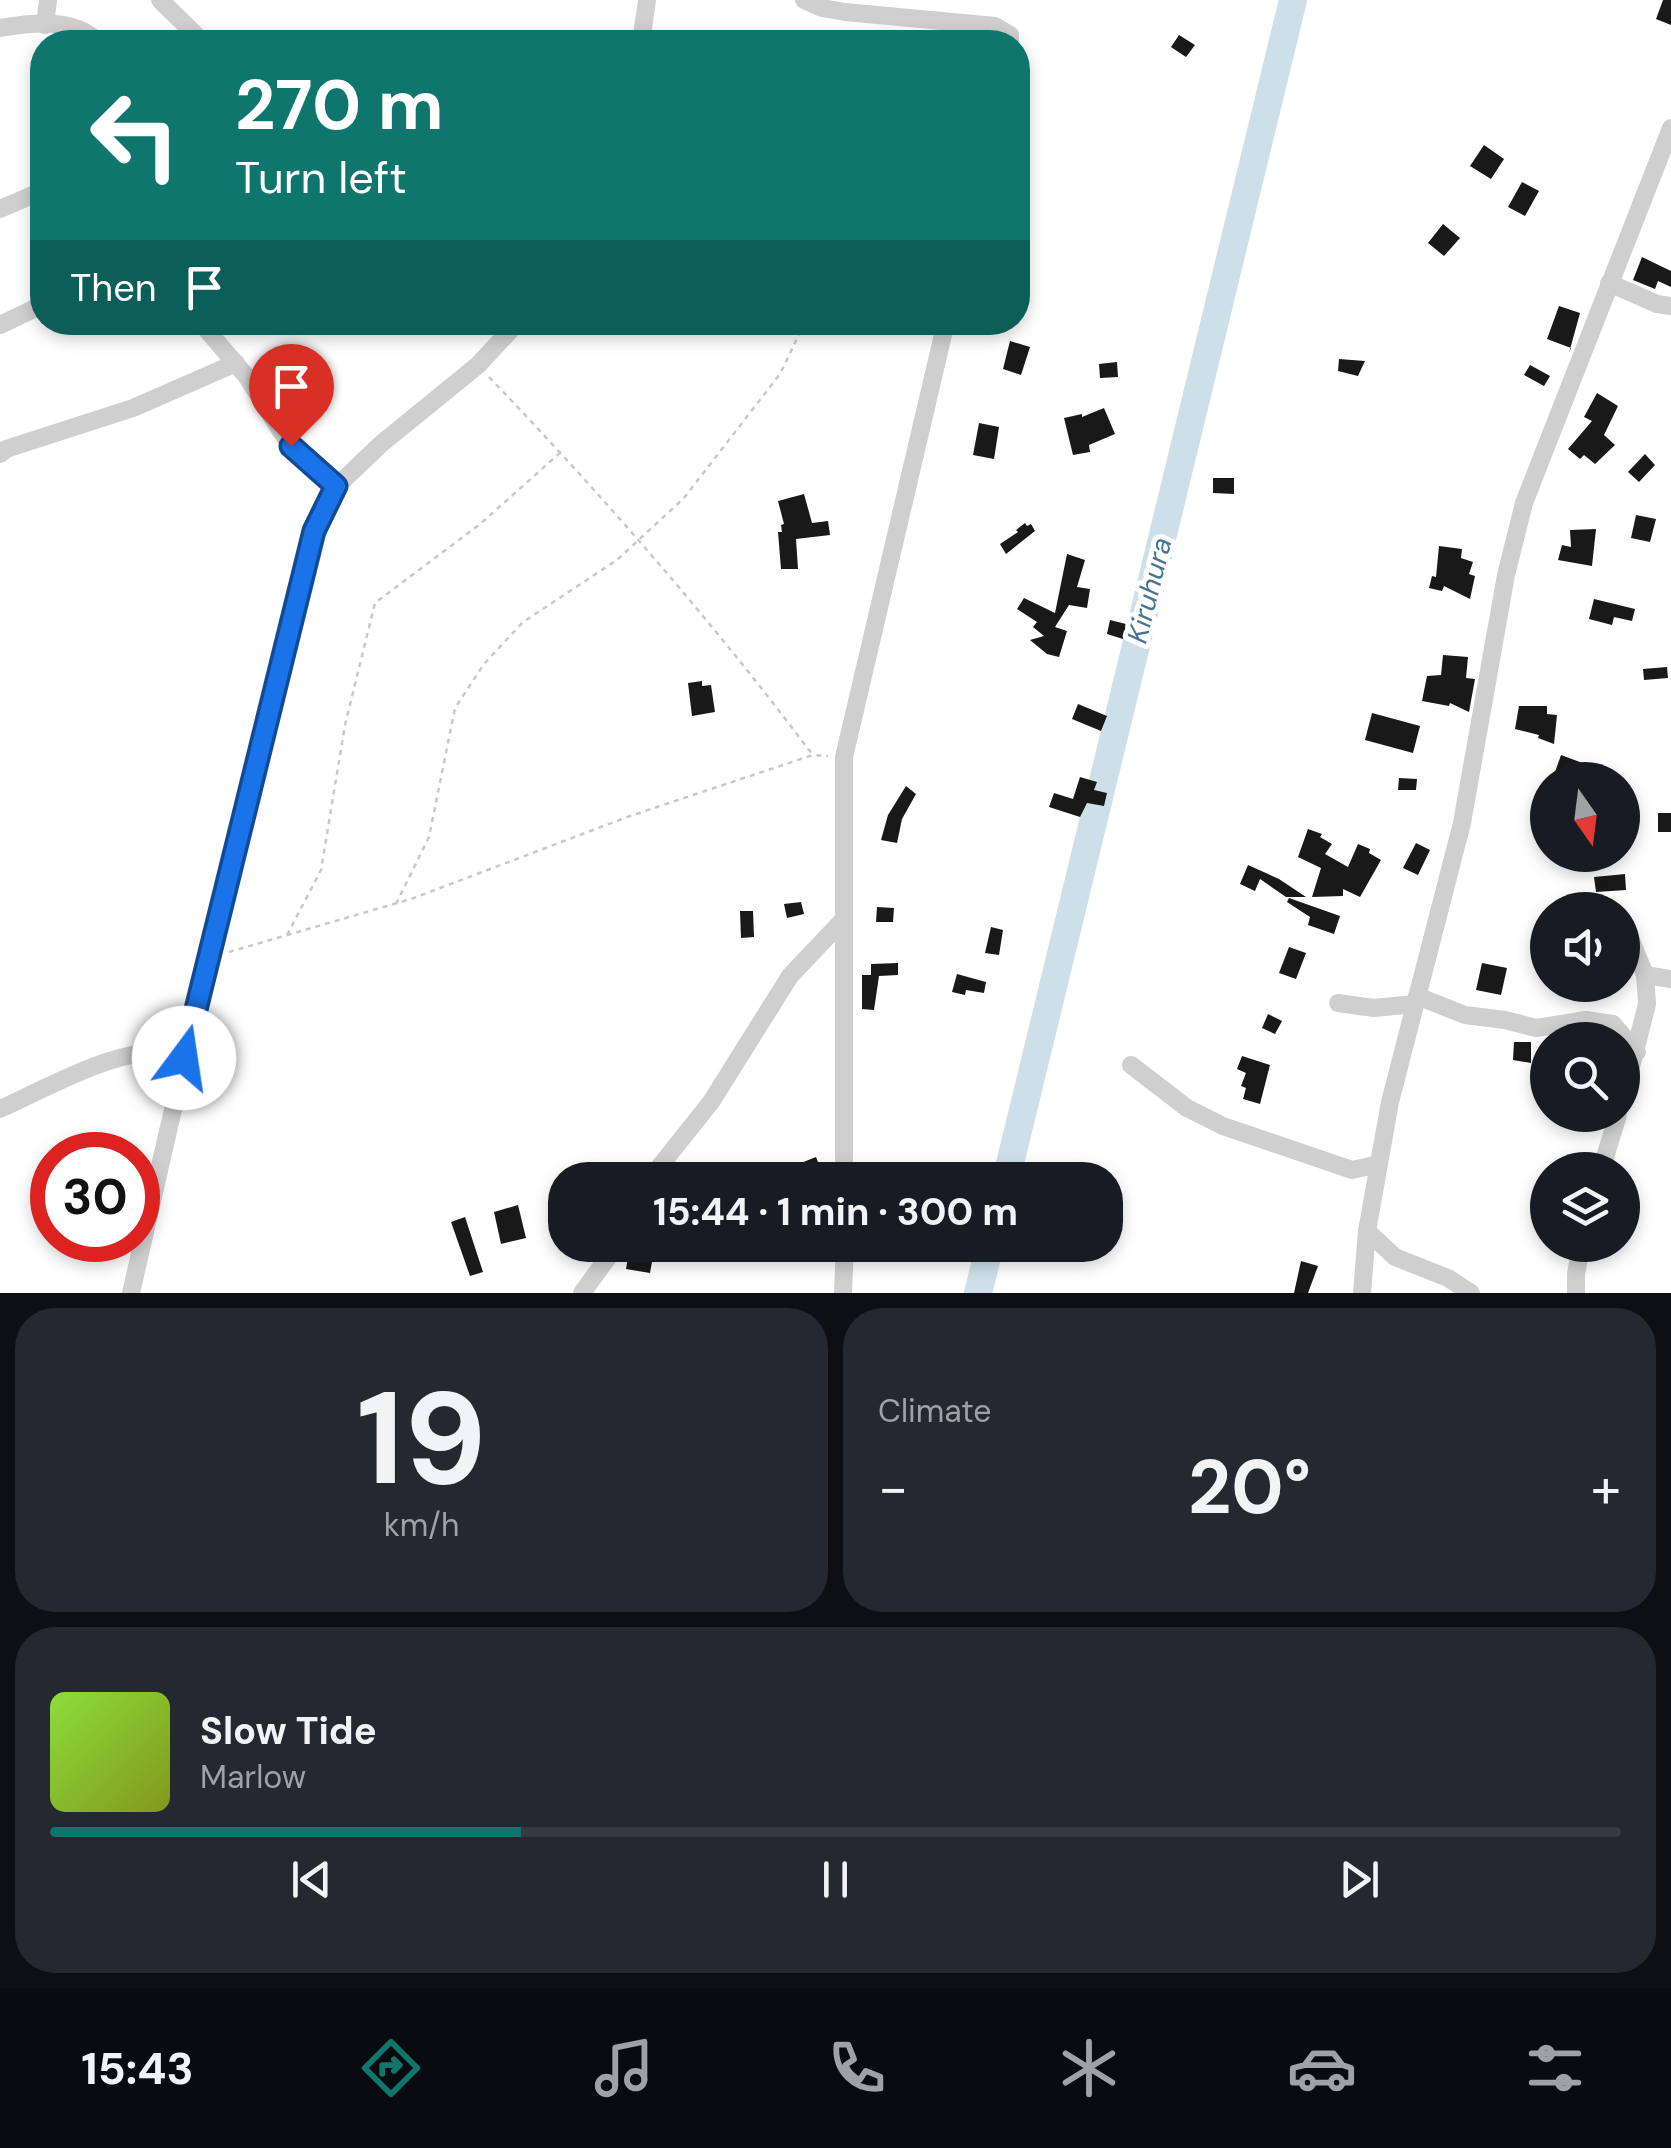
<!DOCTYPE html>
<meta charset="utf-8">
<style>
body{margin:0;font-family:"DM Sans",sans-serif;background:#242831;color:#f1f3f6;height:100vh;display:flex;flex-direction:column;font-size:38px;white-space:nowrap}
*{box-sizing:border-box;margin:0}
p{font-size:32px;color:#9ea1a6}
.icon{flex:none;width:55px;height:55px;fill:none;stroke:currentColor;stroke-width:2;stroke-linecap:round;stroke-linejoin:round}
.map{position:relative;height:1293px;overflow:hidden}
.drawer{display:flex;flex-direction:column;gap:15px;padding:15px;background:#0d0f14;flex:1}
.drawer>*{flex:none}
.hud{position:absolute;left:30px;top:30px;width:1000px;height:305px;border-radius:40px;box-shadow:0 5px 15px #0003;background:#0f766e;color:#fff;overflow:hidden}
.needle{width:65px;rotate:166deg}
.fabs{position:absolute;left:1530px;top:762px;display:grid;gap:20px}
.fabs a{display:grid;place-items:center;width:110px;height:110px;border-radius:50%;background:#171b24;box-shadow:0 5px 15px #0003;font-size:50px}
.speed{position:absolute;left:30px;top:1132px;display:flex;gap:20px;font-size:50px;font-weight:700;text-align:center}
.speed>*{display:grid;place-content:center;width:130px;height:130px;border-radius:50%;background:#171b24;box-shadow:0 5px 15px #0003;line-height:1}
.speed .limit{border:15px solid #d22;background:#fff;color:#111}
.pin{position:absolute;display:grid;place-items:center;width:85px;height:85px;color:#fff;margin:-102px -42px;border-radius:50% 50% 50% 0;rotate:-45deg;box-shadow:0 0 10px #0007}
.pin .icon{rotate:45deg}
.me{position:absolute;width:110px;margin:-55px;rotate:14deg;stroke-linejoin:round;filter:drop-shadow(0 0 8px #0008)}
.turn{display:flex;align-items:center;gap:35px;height:210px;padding:0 40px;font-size:45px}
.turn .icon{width:130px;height:130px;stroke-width:2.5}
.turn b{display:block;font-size:70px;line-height:85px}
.then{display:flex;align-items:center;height:95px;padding:0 40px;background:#0003;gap:20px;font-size:38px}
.big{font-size:75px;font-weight:700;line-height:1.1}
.drawer .card{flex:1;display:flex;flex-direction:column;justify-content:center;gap:15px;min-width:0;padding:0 35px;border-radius:40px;background:#242831}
.drawer .dial{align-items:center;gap:0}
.dial b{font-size:130px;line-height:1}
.song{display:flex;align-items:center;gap:30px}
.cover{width:120px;height:120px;border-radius:15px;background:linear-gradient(135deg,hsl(90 70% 55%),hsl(70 70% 35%))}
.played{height:10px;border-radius:5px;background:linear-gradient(90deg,#0f766e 30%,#363941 30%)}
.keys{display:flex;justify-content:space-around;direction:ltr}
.heat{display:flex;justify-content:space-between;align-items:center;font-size:55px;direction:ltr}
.drawer .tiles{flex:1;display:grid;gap:15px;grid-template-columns:1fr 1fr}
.card:last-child{grid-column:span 2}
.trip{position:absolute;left:548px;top:1162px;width:575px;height:100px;border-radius:40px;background:#171b24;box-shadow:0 5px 15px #0003;font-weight:700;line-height:100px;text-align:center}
.tab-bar{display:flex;height:160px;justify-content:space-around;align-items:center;background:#090b0e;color:#9ea1a6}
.tab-bar .icon{width:70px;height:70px}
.tab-bar .active{color:#0f766e}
.tab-bar b{font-size:45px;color:#f1f3f6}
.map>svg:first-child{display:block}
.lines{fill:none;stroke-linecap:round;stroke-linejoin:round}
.river{stroke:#cde0e9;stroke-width:28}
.building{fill:#191919}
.path{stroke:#c9c9c9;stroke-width:2.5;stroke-dasharray:5 5;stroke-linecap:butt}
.minor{stroke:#cfcfcf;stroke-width:18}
.route-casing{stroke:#114b97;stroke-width:25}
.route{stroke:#1a73e8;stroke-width:18}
.labels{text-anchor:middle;stroke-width:10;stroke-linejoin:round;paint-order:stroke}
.water-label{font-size:28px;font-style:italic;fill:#46758e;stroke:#fff}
</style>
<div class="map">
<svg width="1671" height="1293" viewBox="0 0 1671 1293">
<rect width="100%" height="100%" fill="#fff"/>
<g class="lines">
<!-- river -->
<g class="river">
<path d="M 1006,1180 L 1293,0"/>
<path d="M 978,1293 L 990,1245"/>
</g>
</g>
<!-- building -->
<g class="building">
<path d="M 1663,0 L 1671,0 L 1671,25 L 1656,19 Z"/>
<path d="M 1179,35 L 1195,45 L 1186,57 L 1171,47 Z"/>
<path d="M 1484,145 L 1504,159 L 1491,179 L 1470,166 Z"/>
<path d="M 1522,182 L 1539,191 L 1525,216 L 1508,207 Z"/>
<path d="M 1443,224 L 1460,238 L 1444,256 L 1428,243 Z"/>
<path d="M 1642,257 L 1671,271 L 1671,287 L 1658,281 L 1655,289 L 1633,280 Z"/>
<path d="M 1559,306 L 1580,313 L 1569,353 L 1571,348 L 1547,339 Z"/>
<path d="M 1010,341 L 1030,347 L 1021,375 L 1003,369 Z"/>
<path d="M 1339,359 L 1365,361 L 1358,376 L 1338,371 Z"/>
<path d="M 1117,362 L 1118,377 L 1100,378 L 1099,364 Z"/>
<path d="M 1530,365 L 1550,376 L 1544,386 L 1524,375 Z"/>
<path d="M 1597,393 L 1618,406 L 1604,435 L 1615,445 L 1595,464 L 1584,455 L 1580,459 L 1568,449 L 1592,421 L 1584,417 Z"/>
<path d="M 1104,408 L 1115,434 L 1089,445 L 1090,452 L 1073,455 L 1064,418 L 1082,414 L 1082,417 Z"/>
<path d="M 979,423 L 999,427 L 994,459 L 973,455 Z"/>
<path d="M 1645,454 L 1655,465 L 1639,482 L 1628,472 Z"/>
<path d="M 1213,478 L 1234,478 L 1234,494 L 1213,493 Z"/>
<path d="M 804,494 L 812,523 L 828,521 L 830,535 L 796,539 L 798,569 L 781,569 L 778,532 L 782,532 L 781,525 L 784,524 L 778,501 Z"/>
<path d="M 1636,515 L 1656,519 L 1650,542 L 1631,538 Z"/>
<path d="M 1025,523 L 1027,526 L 1031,524 L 1035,531 L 1006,554 L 1000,544 L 1018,532 L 1016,530 Z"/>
<path d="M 1596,529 L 1592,566 L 1558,560 L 1562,545 L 1571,547 L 1570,530 Z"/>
<path d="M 1439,546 L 1462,549 L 1461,558 L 1473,562 L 1469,574 L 1475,576 L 1470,599 L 1444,586 L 1442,591 L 1429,588 L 1432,576 L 1436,577 Z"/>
<path d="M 1067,554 L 1085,560 L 1077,587 L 1090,589 L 1087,608 L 1069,605 L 1055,627 L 1067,631 L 1059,657 L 1047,654 L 1030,640 L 1044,636 L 1033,627 L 1037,622 L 1017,609 L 1024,598 L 1055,613 Z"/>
<path d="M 1594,599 L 1635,609 L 1632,621 L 1614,617 L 1612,625 L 1589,619 Z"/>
<path d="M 1110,620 L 1126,624 L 1123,639 L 1107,634 Z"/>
<path d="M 1443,655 L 1468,657 L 1466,678 L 1475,679 L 1469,712 L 1450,703 L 1449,706 L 1422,701 L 1427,676 L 1441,675 Z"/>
<path d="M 1667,667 L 1668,678 L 1644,680 L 1643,669 Z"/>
<path d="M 702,681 L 702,686 L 711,685 L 715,712 L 692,716 L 688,683 Z"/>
<path d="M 1078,704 L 1107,716 L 1101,731 L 1072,719 Z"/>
<path d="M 1519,706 L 1547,706 L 1547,714 L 1557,715 L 1554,744 L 1538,738 L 1539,735 L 1515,729 Z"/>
<path d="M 1372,713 L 1420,726 L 1413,753 L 1365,740 Z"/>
<path d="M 1561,755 L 1596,768 L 1591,780 L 1567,780 L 1554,775 Z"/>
<path d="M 1080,777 L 1097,782 L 1094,790 L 1107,793 L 1104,806 L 1087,803 L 1080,817 L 1049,807 L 1054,793 L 1073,799 Z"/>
<path d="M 1399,778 L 1417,779 L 1416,790 L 1398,790 Z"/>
<path d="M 906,786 L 916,794 L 902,819 L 897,843 L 881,840 L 888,815 Z"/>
<rect x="1658" y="813" width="13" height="19"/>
<path d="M 1308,829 L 1322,834 L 1320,837 L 1332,844 L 1325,854 L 1348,867 L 1358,844 L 1370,849 L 1369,853 L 1381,860 L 1360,897 L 1343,889 L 1343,896 L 1312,897 L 1321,868 L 1298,857 Z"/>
<path d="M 1416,843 L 1430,850 L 1418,875 L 1403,868 Z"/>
<path d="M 1248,865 L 1279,879 L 1306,897 L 1286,897 L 1260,879 L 1255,891 L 1240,884 Z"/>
<path d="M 1625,874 L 1626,890 L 1596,892 L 1594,877 Z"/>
<path d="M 1289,898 L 1340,916 L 1334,934 L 1308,925 L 1310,917 L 1287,902 Z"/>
<path d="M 801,902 L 804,914 L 787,918 L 784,904 Z"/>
<path d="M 877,907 L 894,908 L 893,922 L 876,922 Z"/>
<path d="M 740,911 L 753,911 L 754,937 L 741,938 Z"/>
<path d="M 991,927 L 1003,930 L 999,955 L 985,953 Z"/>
<path d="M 1289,947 L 1306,953 L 1296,979 L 1279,973 Z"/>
<path d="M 898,963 L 898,975 L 879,976 L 874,1010 L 862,1009 L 862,975 L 871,975 L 871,964 Z"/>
<path d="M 1482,963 L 1507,968 L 1501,995 L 1476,990 Z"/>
<path d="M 957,974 L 986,982 L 984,993 L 966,990 L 965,995 L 952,992 Z"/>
<path d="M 1268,1014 L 1282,1021 L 1275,1034 L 1262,1028 Z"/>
<path d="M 1514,1042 L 1531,1042 L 1531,1063 L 1513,1060 Z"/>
<path d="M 1242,1056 L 1270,1065 L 1260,1104 L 1243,1099 L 1246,1088 L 1241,1086 L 1246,1073 L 1237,1069 Z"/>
<path d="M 816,1157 L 825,1180 L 802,1180 L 796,1165 Z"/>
<path d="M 518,1205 L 526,1238 L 501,1244 L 494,1212 Z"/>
<path d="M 465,1217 L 483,1272 L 470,1276 L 451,1222 Z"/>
<path d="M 630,1245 L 655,1245 L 650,1273 L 626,1269 Z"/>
<path d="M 1301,1261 L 1318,1266 L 1308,1293 L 1294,1293 Z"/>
</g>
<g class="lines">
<!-- path -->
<g class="path">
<path d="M 489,377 C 604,497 712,621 812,754"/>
<path d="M 396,904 L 429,837 L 455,708 L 484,664 L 523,622 L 617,560 L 684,498 L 780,374 L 805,322"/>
<path d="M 287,935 L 321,870 L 345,725 L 375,603 L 479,525 L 561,452"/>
<path d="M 229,952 L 411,899 L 630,816 L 813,755 L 828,756"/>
</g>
<!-- minor -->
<g class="minor">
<path d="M 160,0 L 203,42"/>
<path d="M 804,0 L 822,8 L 845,12 L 995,26 L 1010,35 L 1010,42"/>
<path d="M 45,25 L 48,0"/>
<path d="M 0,28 C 29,23 76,17 97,42"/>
<path d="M 641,42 L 647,0"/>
<path d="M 0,209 L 42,191"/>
<path d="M 1609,283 L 1657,304 L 1671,306"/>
<path d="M 200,322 L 247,377 L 291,447 L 336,487"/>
<path d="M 0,325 L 42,305"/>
<path d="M 0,454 L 6,449 L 133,408 L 236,363"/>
<path d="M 1630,938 L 1645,975 L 1671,979"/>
<path d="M 1417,996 L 1465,1015 L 1505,1020 L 1536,1028 L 1586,1020 L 1613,1024 L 1637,1052"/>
<path d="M 1338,1003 L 1374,1008 L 1415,1004"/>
<path d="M 1131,1065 L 1187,1108 L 1223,1126 L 1352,1170 L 1379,1164"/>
<path d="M 1622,1102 L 1647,1004 L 1645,975"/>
<path d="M 0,1109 C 48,1088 134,1036 185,1057"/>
<path d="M 1601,1170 L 1618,1115"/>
<path d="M 654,1180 L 660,1166 L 711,1102 L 790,976 L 844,919"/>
<path d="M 844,1180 L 844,757 L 946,322"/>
<path d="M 1367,1231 L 1395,1257 L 1448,1278 L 1471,1293"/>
<path d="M 131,1293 L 185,1057 L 314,531 L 336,487 L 381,444 L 478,365 L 518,322"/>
<path d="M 582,1293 L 617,1245"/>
<path d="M 843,1293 L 845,1245"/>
<path d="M 1362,1293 L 1367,1231 L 1390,1102 L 1462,823 L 1506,575 L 1524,503 L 1671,128"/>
<path d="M 1576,1293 L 1576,1273 L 1582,1245"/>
</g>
</g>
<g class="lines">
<defs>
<path id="route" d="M 184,1058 L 314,531 L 336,486 L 291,446"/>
</defs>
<!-- route casing -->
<use href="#route" class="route-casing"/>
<!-- route -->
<use href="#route" class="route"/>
</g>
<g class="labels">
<!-- water labels -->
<g class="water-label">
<text transform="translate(1149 590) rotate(-76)" y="10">Kiruhura</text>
</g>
</g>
</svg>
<div class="fabs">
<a><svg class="needle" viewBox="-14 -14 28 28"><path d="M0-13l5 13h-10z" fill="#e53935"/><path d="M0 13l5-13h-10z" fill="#9ea1a6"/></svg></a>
<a><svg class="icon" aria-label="sound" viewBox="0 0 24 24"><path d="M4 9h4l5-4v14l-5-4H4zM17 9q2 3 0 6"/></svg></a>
<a><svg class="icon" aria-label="search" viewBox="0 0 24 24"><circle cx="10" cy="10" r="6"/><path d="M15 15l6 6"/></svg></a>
<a><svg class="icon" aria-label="layers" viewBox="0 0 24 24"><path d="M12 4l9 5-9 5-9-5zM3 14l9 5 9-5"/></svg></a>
</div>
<div class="speed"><div class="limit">30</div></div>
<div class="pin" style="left:291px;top:446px;background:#d93025"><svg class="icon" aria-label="arrive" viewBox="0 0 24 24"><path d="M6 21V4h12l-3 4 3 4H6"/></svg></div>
<svg class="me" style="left:184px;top:1058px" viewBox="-20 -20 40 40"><circle r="19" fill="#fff"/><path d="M0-13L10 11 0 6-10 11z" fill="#1a73e8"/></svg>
<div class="trip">15:44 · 1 min · 300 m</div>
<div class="hud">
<div class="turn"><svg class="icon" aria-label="left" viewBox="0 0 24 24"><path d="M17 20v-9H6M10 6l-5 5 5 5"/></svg><div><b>270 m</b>Turn left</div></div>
<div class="then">Then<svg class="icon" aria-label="arrive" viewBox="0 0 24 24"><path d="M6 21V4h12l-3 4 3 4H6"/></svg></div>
</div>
</div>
<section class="drawer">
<div class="tiles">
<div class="card dial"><b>19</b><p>km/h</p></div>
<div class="card"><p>Climate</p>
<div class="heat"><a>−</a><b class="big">20°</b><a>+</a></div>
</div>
<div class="card">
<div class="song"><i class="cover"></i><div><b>Slow Tide</b><p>Marlow</p></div></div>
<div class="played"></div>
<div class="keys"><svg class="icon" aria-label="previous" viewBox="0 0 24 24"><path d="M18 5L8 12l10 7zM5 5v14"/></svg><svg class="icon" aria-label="pause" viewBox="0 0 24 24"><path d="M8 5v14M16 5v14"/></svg><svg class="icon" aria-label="next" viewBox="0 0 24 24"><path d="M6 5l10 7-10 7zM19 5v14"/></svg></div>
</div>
</div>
</section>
<nav class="tab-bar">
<b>15:43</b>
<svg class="icon active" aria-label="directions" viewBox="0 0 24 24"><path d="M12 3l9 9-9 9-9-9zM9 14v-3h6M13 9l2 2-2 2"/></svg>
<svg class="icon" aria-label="music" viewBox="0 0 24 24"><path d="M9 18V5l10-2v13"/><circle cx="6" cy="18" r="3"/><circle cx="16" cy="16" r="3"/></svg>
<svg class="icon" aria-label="phone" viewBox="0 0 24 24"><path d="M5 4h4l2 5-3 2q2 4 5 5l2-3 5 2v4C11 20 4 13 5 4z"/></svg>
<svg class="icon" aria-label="climate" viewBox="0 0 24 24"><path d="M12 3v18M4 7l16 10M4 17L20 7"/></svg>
<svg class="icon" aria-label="car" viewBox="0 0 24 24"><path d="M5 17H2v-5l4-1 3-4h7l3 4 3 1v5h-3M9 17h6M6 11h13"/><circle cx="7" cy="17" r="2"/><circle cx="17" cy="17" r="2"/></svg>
<svg class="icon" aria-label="filters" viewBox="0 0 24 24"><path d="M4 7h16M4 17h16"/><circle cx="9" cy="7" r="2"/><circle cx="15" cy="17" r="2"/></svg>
</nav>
